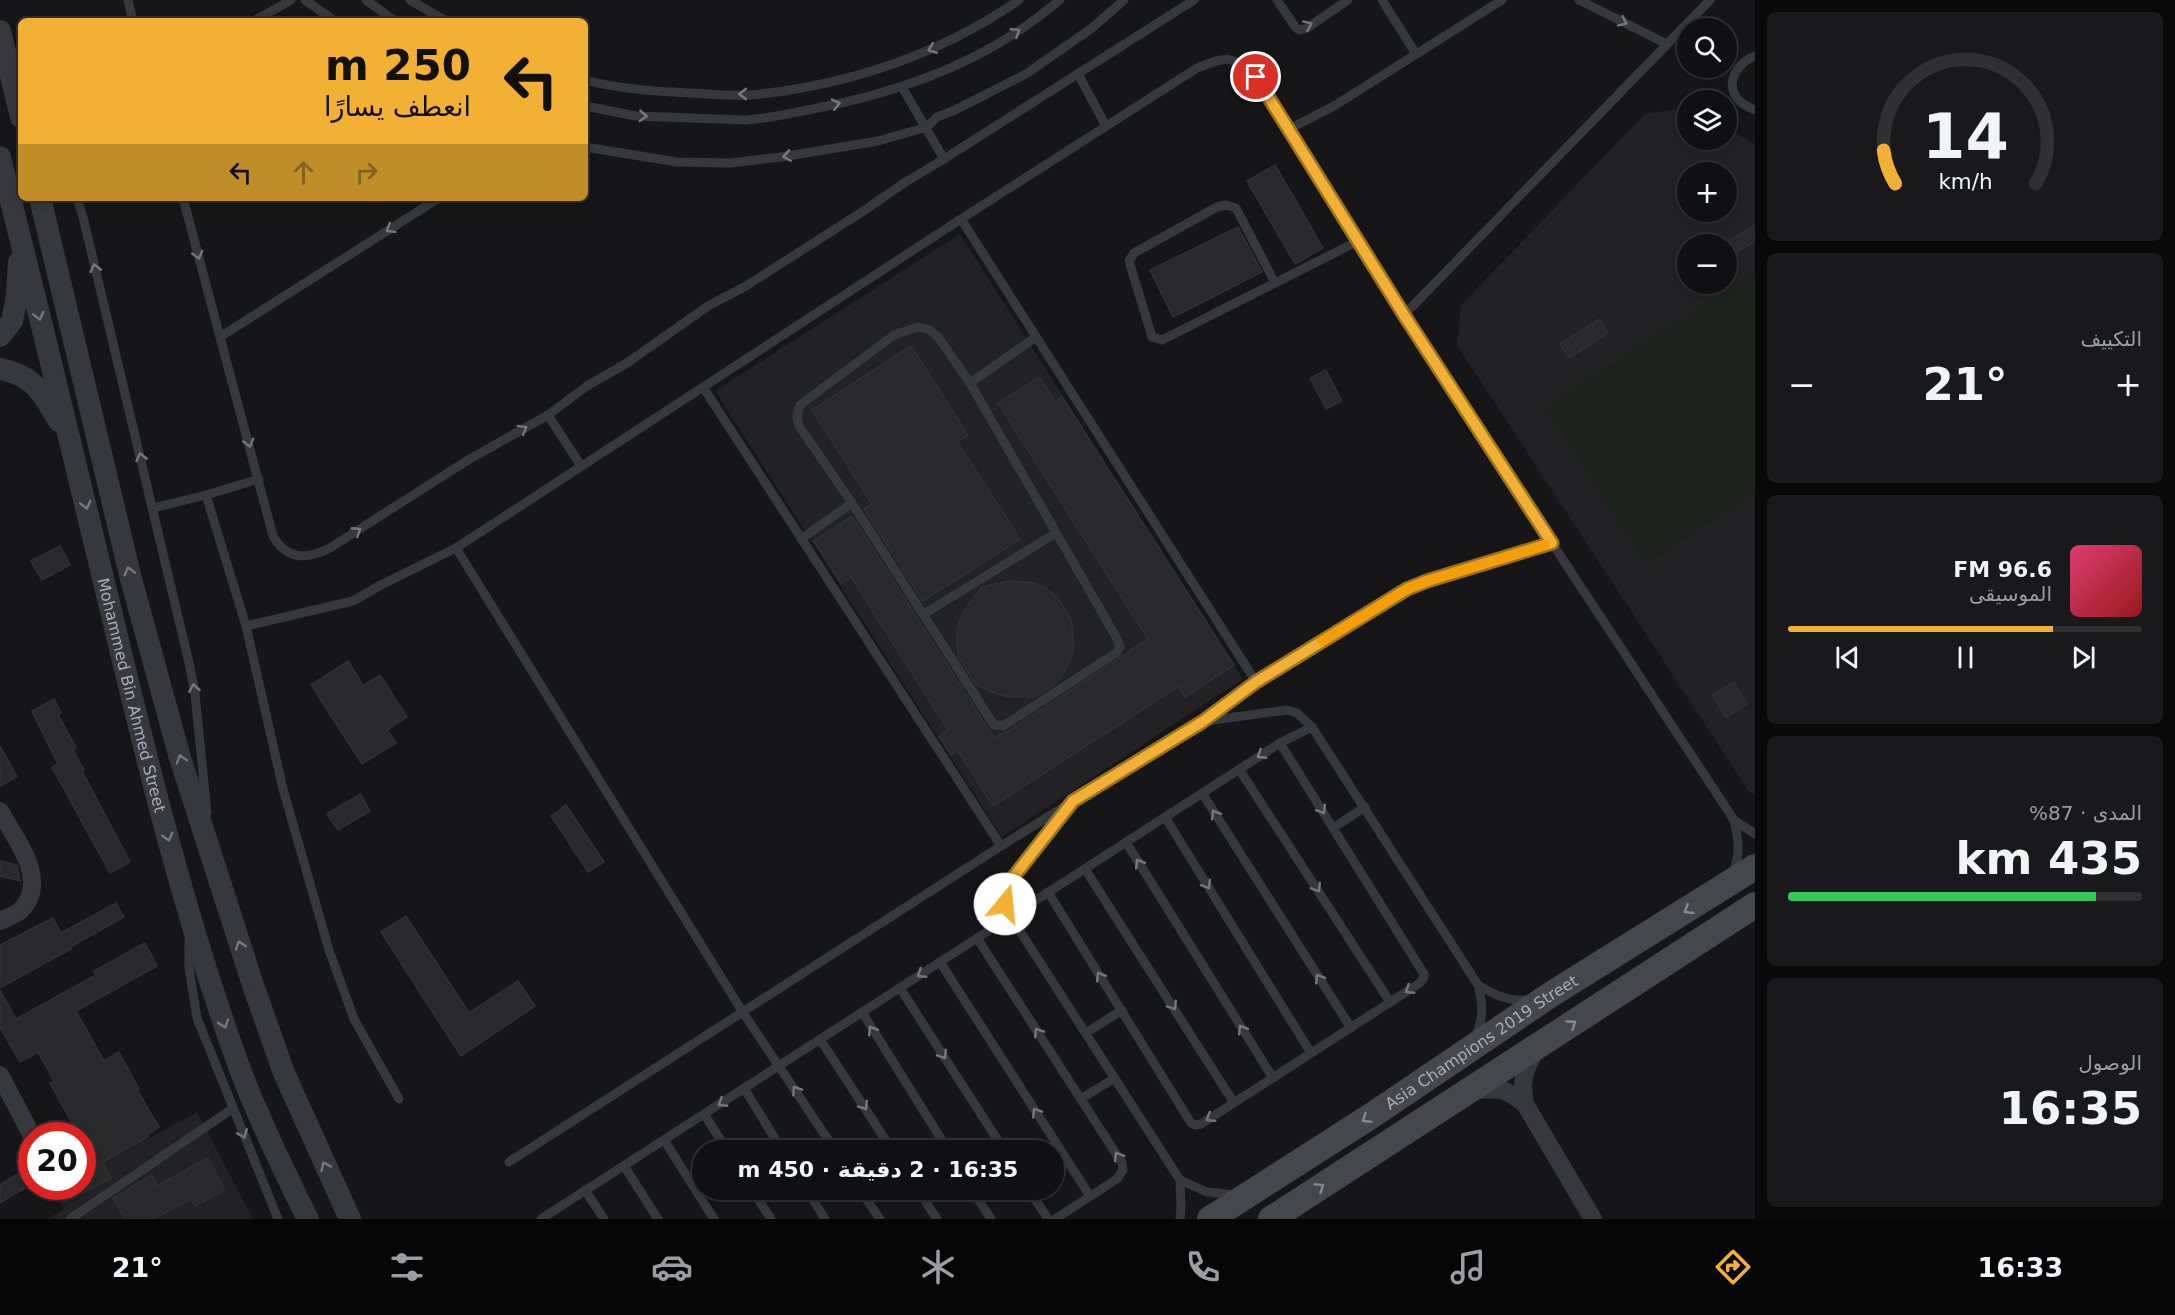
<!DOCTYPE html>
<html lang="ar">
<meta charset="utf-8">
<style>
body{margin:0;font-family:"DejaVu Sans",Vazirmatn,sans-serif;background:#19191b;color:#f1f3f6;direction:rtl;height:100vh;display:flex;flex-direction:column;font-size:22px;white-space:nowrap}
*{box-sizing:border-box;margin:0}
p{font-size:20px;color:#9c9d9f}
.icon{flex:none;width:33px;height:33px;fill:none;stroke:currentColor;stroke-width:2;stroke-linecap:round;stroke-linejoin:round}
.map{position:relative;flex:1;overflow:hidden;direction:ltr}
.panel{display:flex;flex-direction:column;gap:12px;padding:12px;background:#09090a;width:420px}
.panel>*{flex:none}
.banner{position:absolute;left:18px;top:18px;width:570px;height:183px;border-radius:9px;box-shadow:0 3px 9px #0003,0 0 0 2px #303032;direction:rtl;background:#f2b134;color:#111;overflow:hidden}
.controls{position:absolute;left:1677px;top:18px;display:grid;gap:12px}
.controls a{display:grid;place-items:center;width:60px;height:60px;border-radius:50%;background:#101012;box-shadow:0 3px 9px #0003,0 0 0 2px #303032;font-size:30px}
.speed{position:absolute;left:18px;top:1122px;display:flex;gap:12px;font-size:30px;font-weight:700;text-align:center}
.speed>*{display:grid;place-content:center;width:78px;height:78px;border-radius:50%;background:#101012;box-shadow:0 3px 9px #0003,0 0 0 2px #303032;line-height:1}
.speed .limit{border:9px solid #d22;background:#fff;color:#111}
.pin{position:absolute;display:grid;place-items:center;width:51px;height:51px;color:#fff;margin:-26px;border:3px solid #fff;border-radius:50%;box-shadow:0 2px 6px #0007}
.me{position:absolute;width:66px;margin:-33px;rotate:17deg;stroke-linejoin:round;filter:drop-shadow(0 0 4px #0008)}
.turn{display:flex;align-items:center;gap:21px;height:126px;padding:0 18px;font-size:27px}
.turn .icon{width:78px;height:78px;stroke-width:2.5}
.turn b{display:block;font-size:42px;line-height:51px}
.lanes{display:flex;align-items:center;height:57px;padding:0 18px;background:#0003;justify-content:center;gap:30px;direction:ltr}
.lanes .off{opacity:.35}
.big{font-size:45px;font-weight:700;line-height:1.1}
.panel .card{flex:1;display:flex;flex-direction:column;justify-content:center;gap:9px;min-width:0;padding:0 21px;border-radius:9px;background:#19191b}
.panel .dial{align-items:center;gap:0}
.dial svg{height:156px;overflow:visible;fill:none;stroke:#303032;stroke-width:7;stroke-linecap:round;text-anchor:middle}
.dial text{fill:#f1f3f6;stroke:none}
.song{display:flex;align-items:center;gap:18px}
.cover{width:72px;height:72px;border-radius:9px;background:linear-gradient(135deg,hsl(340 70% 55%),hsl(0 70% 35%))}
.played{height:6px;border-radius:3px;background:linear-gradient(90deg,#f2b134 75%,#303032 75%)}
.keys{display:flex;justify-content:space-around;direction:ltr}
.heat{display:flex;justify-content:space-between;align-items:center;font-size:33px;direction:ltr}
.charge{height:9px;border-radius:4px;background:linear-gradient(90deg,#34c759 87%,#303032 0)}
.trip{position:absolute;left:692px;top:1140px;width:372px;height:60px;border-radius:30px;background:#101012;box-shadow:0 3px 9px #0003,0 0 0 2px #303032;font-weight:700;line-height:60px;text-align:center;direction:rtl}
.dock{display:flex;height:96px;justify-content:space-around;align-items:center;background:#060607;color:#9c9d9f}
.dock .icon{width:42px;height:42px}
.dock .active{color:#f2b134}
.dock b{font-size:27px;color:#f1f3f6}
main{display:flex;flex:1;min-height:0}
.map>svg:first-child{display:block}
.built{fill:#222225;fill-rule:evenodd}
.green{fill:#1c231d}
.building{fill:#29292c;stroke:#303034;stroke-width:1.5}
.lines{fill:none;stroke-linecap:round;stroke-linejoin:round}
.service{stroke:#37383d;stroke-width:9}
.minor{stroke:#37383d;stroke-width:18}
.tertiary{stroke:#37383d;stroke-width:22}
.secondary{stroke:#45474d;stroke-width:26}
.oneway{stroke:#757881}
.oneway2{stroke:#858993}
.route-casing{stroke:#9d7322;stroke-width:15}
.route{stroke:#f2b134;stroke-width:10}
.slow{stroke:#f59e0b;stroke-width:10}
.labels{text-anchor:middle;stroke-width:6;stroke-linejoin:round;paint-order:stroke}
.street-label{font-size:16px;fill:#a8adb8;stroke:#111113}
</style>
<main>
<section class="panel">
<div class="card dial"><svg viewBox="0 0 100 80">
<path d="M14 69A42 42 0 1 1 86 69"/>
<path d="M14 69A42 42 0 0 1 8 52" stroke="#f2b134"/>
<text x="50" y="56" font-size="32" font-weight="700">14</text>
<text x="50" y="72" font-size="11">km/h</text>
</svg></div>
<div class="card"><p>التكييف</p>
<div class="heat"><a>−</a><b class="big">21°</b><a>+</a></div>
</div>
<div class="card">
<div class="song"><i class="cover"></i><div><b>96.6 FM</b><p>الموسيقى</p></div></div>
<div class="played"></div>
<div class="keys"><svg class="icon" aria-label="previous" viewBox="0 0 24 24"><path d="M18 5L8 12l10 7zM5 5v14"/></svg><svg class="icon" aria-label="pause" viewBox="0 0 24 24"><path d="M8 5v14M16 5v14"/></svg><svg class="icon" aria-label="next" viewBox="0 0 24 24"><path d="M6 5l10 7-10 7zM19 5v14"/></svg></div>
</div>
<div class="card"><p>المدى · 87%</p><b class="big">435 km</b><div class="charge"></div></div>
<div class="card"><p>الوصول</p><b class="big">16:35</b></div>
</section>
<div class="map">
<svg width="1755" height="1219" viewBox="0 0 1755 1219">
<rect width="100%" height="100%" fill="#161618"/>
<!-- built -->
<g class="built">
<path d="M 1686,108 L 1688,140 L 1726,140 L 1727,129 L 1755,144 L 1755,793 L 1750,793 L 1457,345 L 1461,305 L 1645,114 ZM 1688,172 L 1726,172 L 1726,212 L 1688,212 ZM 1688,244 L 1726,244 L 1726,284 L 1688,284 Z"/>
<path d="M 960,234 L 1243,679 L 1002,837 L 715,391 Z"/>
<path d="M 197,1112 L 253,1219 L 48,1219 L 64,1209 L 53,1189 L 58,1187 L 82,1186 L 83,1174 Z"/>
</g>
<!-- green -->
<path class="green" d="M 1755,272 L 1755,494 L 1646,564 L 1546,407 Z"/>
<!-- building -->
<g class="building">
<path d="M 1275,165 L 1323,248 L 1295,264 L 1247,181 Z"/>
<path d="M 1755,225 L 1755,241 L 1732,255 L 1725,243 Z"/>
<path d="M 1238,227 L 1262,272 L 1173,317 L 1150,270 Z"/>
<path d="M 1600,319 L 1608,333 L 1569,358 L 1560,344 Z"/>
<path d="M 911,346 L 968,435 L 957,441 L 1020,539 L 923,601 L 864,509 L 872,504 L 812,410 Z"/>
<path d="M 1326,370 L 1342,401 L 1326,409 L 1310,378 Z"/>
<path d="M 1039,377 L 1055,401 L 1062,397 L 1234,665 L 1185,697 L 1179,686 L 993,806 L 958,751 L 951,755 L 939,736 L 948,730 L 851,577 L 841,583 L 814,541 L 852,516 L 994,738 L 1007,732 L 1148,639 L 998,403 Z"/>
<path d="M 60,546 L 70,565 L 42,580 L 31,561 Z"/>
<path d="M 1009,581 L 1035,583 L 1047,589 L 1057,597 L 1071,619 L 1074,645 L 1071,658 L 1059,681 L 1035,697 L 1009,697 L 997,694 L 976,685 L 958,656 L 957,633 L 960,619 L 966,608 L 982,587 Z"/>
<path d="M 348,661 L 363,686 L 380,675 L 407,717 L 387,730 L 396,743 L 362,764 L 311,685 Z"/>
<path d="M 1734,682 L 1747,704 L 1726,717 L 1712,695 Z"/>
<path d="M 54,699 L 61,713 L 58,714 L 76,748 L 73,750 L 84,770 L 82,771 L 130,862 L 110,873 L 52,767 L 58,764 L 32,711 Z"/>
<path d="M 0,746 L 17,777 L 0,786 Z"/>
<path d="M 360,794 L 370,811 L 338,830 L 327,814 Z"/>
<path d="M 566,805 L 604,862 L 588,872 L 551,816 Z"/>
<path d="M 0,861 L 17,865 L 20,881 L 0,876 Z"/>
<path d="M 116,903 L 124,917 L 70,947 L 71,949 L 0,988 L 0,945 L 53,918 L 61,933 Z"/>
<path d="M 406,916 L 469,1013 L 518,981 L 535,1006 L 461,1056 L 381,932 Z"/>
<path d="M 145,943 L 157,966 L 76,1011 L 104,1061 L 119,1052 L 139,1089 L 137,1090 L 159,1127 L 147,1135 L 148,1137 L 103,1162 L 111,1178 L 82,1193 L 82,1136 L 79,1136 L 50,1083 L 54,1081 L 38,1052 L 20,1062 L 0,1027 L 0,990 L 16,1019 L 96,975 L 94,971 Z"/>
<path d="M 208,1158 L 225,1190 L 195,1206 L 191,1199 L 153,1219 L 125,1219 L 113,1198 L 152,1175 L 157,1186 Z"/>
<path d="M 32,1165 L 32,1184 L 0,1203 L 0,1185 Z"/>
</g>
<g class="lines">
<!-- service -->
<g class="service">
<path d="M 128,0 L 133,21"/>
<path d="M 305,0 L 335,21"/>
<path d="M 366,0 L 395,21"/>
<path d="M 410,0 L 446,21"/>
<path d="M 1277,0 L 1296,28 L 1300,30 L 1307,28 L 1348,0"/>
<path d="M 1382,0 L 1416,54"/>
<path d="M 1579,0 L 1667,44"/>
<path d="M 254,21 L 291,0"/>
<path d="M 1755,56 C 1736,63 1722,87 1742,103 C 1745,106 1751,108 1755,110"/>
<path d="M 1078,74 L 1106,126"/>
<path d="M 585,80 C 619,89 654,91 689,93 C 712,94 738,97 761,94 C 854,83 942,53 1019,0"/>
<path d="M 902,87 L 944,159"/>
<path d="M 585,106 L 636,116 L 745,120 C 768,119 790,113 813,109 C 886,95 958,72 1020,30 C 1034,21 1047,10 1060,0"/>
<path d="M 1289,129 L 1334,106 L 1502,0"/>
<path d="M 585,147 L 677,162 L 730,163 L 781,157 L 878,141 L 927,127 L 937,117 L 955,110 L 1026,74 L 1092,28 L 1124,0"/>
<path d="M 77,198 L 83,217 L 190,667 L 195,694 L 207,813"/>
<path d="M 183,198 L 273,536 C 287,560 306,560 330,548 L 468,460 L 548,415 L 587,386 L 627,363 L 708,306 L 746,286 L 865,210 L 904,183 L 944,159 L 1194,0"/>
<path d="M 961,219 L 1197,68 L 1216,61 L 1227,59 L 1234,61 L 1249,69 L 1256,77 L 1404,315 L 1552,543"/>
<path d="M 1275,283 L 1236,208 L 1226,205 L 1217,207 L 1134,253 L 1129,261 L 1152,337 L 1162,340 L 1358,241"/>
<path d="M 1404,315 L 1710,0"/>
<path d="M 918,327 L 930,330 L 939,338 L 970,383 L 1115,635 L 1120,647 L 1116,653 L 1003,726 L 994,725 L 852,503 L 799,426 L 797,416 L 800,405 L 894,335 Z"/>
<path d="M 220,337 L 439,198"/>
<path d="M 970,383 L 1036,337"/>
<path d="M 703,387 L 1001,846"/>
<path d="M 548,415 L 581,466"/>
<path d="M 206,495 L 259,479"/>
<path d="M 153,508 L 206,495 L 246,626 L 283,789 L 329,950 L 354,1019 L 399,1099"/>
<path d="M 801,539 L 852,503"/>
<path d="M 924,614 L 1056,533"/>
<path d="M 246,626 L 353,601 L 379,586 L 456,548"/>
<path d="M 1205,721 L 1287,710 L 1297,713 L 1312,727 L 1478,985 C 1483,1004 1484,1020 1475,1037"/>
<path d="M 1239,769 L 1390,1002"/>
<path d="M 1202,793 L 1351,1028"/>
<path d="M 1068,807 L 1007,885 L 1004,898 L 1007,911 L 1180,1180 L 1181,1207 L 1180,1219"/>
<path d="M 1165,817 L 1311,1053"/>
<path d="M 1734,820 L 1755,834"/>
<path d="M 1333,828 L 1365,807"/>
<path d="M 1126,842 L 1273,1078"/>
<path d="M 1085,869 L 1234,1103"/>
<path d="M 1048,892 L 1191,1123 L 1195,1125 L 1201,1124 L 1420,983 L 1424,977 L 1424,974 L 1280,743"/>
<path d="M 977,938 L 1122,1163 L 1123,1170 L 1117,1179 L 1055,1219"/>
<path d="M 189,940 L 189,968 L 197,1018 L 278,1219"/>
<path d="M 940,962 L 1090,1196"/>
<path d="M 1478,985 C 1494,995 1510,1002 1529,1000"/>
<path d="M 900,988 L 1004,1150"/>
<path d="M 862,1012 L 948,1150"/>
<path d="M 1086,1033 L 1122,1010"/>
<path d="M 820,1039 L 892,1150"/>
<path d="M 744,1088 L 782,1150"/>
<path d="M 1082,1098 L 1115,1078"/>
<path d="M 704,1114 L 727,1150"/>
<path d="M 664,1140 L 714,1219"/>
<path d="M 835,1150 L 742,1011 L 456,548 L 961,219 L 1256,682"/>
<path d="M 509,1162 L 1001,846 L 1202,721 L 1256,682 L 1397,595 L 1427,581 L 1552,543 L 1734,820 C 1739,841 1741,855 1732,875"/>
<path d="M 624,1166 L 658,1219"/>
<path d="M 1180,1180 L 1207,1192 L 1235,1195"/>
<path d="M 585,1190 L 604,1219"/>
<path d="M 752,1190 L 771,1219"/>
<path d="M 807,1190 L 825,1219"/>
<path d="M 860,1190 L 880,1219"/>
<path d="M 918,1190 L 937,1219"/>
<path d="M 972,1190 L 991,1219"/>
<path d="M 1029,1190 L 1048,1219"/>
<path d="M 70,1219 L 232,1109"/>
<path d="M 541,1219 L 1280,743 L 1312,727"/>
</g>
<!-- minor -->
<g class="minor">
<path d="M 0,811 C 15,839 50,880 21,910 C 16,915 6,918 0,921"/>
<path d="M 1536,1048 C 1525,1071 1520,1078 1525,1104 L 1593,1219"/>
<path d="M 0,1075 L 32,1136"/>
<path d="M 1471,1091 C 1499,1088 1502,1086 1525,1104"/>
</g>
<!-- tertiary -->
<g class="tertiary">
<path d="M 0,31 L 21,117"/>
<path id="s1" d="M 0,157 C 38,308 75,460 111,611 C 148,766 186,922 241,1072 C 260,1122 284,1171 308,1219"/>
<path d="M 40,198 L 130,575 L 180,758 L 253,985 L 284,1073 L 350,1219"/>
<path d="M 0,336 L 12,321 L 17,296 L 19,262"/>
<path d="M 0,369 C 34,375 42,393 59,421"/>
</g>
<!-- secondary -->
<g class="secondary">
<path id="s2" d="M 1210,1219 L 1371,1116 L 1550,995 L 1755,867"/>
<path d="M 1271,1219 L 1755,905"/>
</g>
</g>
<!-- one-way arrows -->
<defs><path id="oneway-chevron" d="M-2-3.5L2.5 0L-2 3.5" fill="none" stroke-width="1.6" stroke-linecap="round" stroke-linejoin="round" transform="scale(1.5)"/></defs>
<g class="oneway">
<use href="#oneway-chevron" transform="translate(1623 22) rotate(26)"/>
<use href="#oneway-chevron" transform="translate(1308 25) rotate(-24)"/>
<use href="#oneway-chevron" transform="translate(1016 32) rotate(-32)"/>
<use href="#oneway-chevron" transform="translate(932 49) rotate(158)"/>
<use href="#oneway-chevron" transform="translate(743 94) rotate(-180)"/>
<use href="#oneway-chevron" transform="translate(836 104) rotate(-13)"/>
<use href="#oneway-chevron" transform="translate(643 116) rotate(3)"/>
<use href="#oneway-chevron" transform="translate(787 156) rotate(171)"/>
<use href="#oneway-chevron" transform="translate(390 229) rotate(148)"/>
<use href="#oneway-chevron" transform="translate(198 255) rotate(75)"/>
<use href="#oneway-chevron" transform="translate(95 268) rotate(-103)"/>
<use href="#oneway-chevron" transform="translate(39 316) rotate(76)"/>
<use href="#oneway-chevron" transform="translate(523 429) rotate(-29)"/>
<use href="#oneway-chevron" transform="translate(249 443) rotate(74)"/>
<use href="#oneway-chevron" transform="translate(141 457) rotate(-103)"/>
<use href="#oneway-chevron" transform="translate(86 505) rotate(76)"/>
<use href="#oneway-chevron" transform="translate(357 531) rotate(-33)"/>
<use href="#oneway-chevron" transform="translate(129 571) rotate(-104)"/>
<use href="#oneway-chevron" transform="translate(194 688) rotate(-99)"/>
<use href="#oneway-chevron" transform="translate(1261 755) rotate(147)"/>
<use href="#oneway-chevron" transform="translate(181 759) rotate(-107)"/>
<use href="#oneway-chevron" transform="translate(1322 810) rotate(58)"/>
<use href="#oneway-chevron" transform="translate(1215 814) rotate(-122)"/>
<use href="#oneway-chevron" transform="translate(168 837) rotate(75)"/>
<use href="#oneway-chevron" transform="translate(1139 863) rotate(-122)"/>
<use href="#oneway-chevron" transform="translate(1207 885) rotate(58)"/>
<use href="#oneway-chevron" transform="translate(1317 888) rotate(57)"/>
<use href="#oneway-chevron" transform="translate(240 945) rotate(-108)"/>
<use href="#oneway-chevron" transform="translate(921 974) rotate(147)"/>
<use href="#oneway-chevron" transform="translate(1100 976) rotate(-122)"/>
<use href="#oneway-chevron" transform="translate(1319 978) rotate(-122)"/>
<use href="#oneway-chevron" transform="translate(1409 990) rotate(147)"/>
<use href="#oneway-chevron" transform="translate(1173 1006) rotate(57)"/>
<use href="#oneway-chevron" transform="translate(224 1024) rotate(71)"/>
<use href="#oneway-chevron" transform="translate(1242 1029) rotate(-122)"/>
<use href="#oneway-chevron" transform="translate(872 1030) rotate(-122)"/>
<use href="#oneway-chevron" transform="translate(1038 1032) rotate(-123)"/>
<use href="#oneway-chevron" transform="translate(943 1055) rotate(57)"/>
<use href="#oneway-chevron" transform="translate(796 1090) rotate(-123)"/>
<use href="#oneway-chevron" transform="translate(722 1103) rotate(147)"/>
<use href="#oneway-chevron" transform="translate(864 1106) rotate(57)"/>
<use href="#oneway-chevron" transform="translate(1036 1112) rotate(-123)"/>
<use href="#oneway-chevron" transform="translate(1210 1118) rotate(148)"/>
<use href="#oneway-chevron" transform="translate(243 1134) rotate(68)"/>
<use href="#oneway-chevron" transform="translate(1118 1156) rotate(-120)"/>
<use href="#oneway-chevron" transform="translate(325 1166) rotate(-115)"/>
</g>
<g class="oneway2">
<use href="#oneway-chevron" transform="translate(1688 910) rotate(148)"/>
<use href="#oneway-chevron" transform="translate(1572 1024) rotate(-33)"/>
<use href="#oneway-chevron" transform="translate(1366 1119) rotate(147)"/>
<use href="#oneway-chevron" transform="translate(1320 1187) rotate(-34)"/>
</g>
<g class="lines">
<defs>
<path id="route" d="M 1005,904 L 1005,892 L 1011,880 L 1073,801 L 1202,722 L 1256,682 L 1407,589 L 1427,581 L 1552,543 L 1404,315 L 1256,77"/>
</defs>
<!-- route casing -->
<use href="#route" class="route-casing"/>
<!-- route -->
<use href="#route" class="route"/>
<!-- slow -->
<path class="slow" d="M 1322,641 L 1407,589 L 1427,581 L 1545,545"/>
</g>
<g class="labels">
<!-- street labels -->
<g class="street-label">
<text dy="6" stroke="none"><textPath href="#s1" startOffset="554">Mohammed Bin Ahmed Street</textPath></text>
<text dy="6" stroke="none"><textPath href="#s2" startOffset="324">Asia Champions 2019 Street</textPath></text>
</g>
</g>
</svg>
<div class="controls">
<a><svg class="icon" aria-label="search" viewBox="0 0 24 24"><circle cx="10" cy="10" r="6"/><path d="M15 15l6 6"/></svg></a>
<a><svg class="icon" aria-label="layers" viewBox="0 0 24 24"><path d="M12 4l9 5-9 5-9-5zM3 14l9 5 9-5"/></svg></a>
<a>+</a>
<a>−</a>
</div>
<div class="speed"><div class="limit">20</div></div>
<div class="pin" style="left:1256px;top:77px;background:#d93025"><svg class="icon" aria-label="arrive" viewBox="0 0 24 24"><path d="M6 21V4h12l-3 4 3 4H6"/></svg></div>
<svg class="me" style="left:1005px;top:904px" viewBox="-20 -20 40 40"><circle r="19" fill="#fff"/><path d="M0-13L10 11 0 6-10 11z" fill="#f2b134"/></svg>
<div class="trip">16:35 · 2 دقيقة · 450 m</div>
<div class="banner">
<div class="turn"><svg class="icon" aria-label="left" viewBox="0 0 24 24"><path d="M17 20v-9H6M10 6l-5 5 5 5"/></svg><div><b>250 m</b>انعطف يسارًا</div></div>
<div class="lanes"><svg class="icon" aria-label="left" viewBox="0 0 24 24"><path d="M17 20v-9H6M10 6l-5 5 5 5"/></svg><svg class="icon off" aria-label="ahead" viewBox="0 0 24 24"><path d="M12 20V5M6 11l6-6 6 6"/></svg><svg class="icon off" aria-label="right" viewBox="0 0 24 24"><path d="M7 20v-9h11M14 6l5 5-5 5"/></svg></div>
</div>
</div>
</main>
<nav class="dock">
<b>16:33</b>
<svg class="icon active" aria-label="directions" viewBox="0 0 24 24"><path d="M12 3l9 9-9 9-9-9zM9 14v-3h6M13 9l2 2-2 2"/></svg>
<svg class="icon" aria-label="music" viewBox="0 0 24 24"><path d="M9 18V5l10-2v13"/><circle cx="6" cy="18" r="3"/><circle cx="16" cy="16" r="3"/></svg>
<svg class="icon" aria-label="phone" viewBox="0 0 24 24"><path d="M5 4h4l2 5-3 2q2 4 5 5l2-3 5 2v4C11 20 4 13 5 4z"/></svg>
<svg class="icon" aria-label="climate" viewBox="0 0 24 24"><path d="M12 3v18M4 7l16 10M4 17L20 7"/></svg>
<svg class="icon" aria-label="car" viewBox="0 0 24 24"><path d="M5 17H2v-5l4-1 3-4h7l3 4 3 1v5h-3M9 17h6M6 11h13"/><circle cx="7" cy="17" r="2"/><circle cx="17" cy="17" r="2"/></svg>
<svg class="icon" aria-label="filters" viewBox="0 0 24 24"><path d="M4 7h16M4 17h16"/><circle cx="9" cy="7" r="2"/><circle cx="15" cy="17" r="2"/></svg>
<b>21°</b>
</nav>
